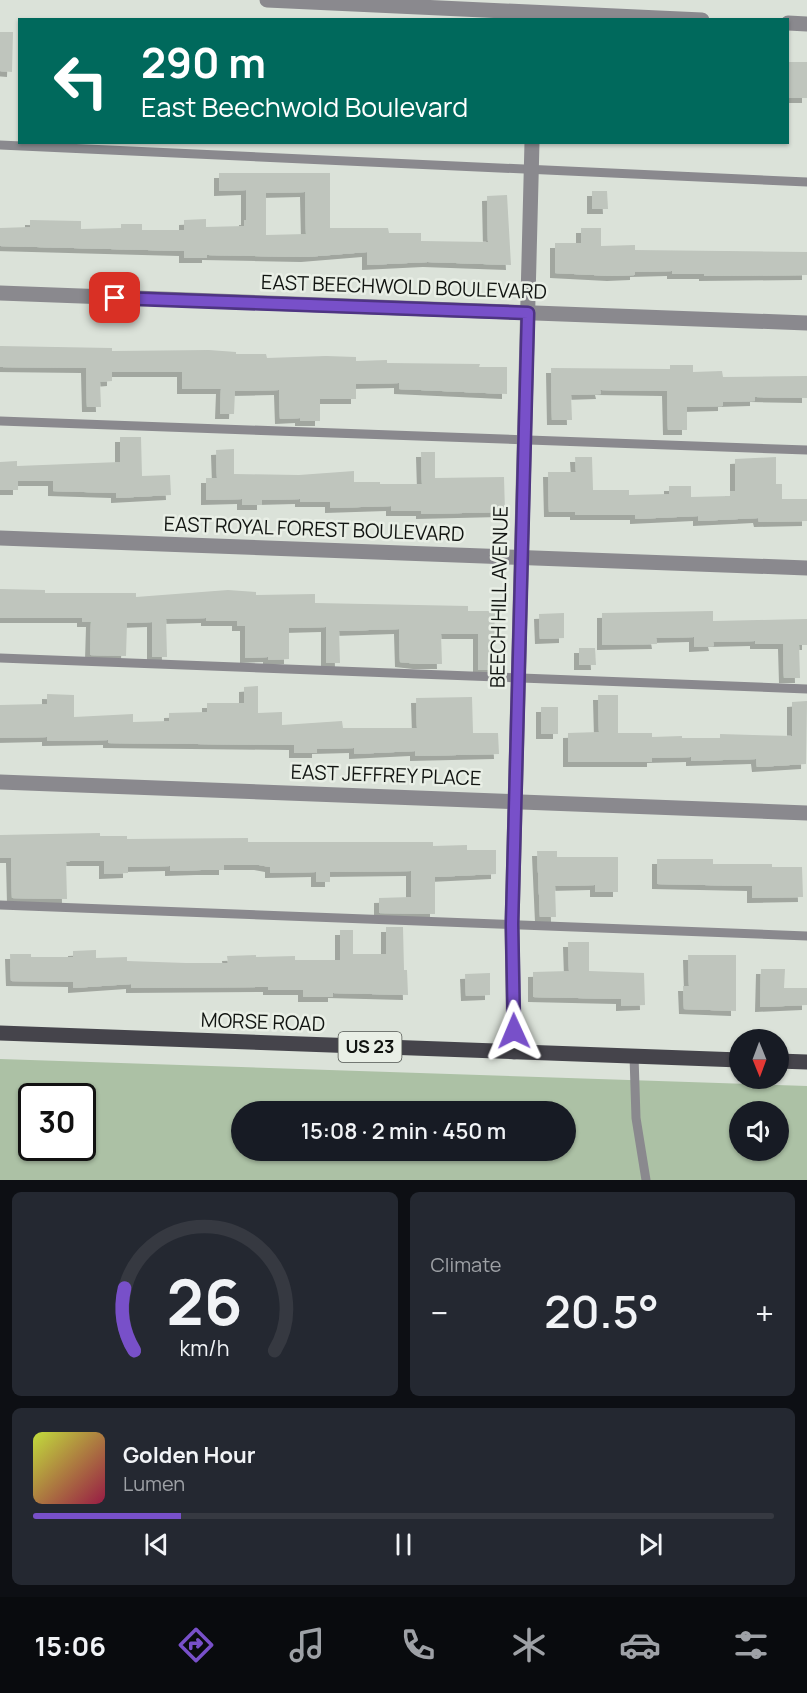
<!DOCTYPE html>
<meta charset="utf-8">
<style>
body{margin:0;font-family:Manrope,sans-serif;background:#242831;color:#f1f3f6;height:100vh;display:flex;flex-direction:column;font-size:22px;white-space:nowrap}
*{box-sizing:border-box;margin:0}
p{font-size:20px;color:#9ea1a6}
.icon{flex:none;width:33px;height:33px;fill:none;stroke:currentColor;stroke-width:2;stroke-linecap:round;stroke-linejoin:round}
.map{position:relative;height:1180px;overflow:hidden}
.details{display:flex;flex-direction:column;gap:12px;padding:12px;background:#0d0f14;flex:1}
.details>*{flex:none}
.guide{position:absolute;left:18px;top:18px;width:771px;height:126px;border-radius:0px;box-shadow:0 2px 4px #0004;background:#00695c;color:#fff;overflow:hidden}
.needle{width:39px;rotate:179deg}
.tools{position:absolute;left:729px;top:1029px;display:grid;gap:12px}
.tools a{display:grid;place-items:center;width:60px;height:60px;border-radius:50%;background:#171b24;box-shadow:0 2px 4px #0004;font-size:30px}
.speed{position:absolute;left:18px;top:1083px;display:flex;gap:12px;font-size:30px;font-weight:700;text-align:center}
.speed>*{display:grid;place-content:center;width:78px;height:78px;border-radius:50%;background:#171b24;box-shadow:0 2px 4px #0004;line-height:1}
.speed .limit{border:3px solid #111;border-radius:9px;background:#fff;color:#111}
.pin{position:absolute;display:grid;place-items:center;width:51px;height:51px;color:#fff;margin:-26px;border-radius:12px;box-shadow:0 3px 9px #0006}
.me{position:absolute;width:66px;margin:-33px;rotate:359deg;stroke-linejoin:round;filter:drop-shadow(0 0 4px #0008)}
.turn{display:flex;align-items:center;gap:21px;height:126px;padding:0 24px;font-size:27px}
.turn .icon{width:78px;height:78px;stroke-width:2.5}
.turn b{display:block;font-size:42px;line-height:51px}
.big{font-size:45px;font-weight:600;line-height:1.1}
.details .widget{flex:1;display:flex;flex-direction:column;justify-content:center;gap:9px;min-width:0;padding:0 21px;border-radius:9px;background:#242831}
.details .dial{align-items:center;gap:0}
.dial svg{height:156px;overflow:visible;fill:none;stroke:#363941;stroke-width:7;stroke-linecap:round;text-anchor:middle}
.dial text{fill:#f1f3f6;stroke:none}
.song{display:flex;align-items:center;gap:18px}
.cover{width:72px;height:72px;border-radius:9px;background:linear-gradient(135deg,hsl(70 70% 55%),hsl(340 70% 35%))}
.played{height:6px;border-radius:3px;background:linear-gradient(90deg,#7850c9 20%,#363941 20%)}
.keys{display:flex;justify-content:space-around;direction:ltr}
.heat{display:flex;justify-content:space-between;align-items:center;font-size:33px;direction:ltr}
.details .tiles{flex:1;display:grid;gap:12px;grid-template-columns:1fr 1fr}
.widget:last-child{grid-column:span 2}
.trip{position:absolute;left:231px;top:1101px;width:345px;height:60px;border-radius:30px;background:#171b24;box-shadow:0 2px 4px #0004;font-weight:600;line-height:60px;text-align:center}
.dock{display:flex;height:96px;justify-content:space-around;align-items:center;background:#090b0e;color:#9ea1a6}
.dock .icon{width:42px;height:42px}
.dock .active{color:#7850c9}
.dock b{font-size:27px;color:#f1f3f6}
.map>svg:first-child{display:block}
.green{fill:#acc1a5;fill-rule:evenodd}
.building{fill:#bfc5bd;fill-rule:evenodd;filter:url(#shadow)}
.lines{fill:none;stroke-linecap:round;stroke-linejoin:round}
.service{stroke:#8a898e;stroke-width:9}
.minor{stroke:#8a898e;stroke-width:15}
.primary{stroke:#45444b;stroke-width:15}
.route-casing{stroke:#4e3483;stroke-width:15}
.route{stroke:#7850c9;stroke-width:10}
.labels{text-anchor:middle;stroke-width:5;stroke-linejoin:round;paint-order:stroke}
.shield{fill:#e9efe6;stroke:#525651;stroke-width:1.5}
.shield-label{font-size:18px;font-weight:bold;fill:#111411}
.street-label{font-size:20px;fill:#111411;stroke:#e9efe6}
</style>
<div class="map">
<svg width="807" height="1180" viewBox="0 0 807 1180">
<defs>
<filter id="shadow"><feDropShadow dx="-5" dy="5" stdDeviation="0" flood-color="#0004"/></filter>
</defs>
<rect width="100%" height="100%" fill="#dbe2d9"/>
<!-- green -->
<path class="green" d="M 0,1059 L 807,1086 L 807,1180 L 0,1180 ZM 32,1096 L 82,1096 L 82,1148 L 32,1148 ZM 242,1112 L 566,1112 L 566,1150 L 242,1150 ZM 740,1112 L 778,1112 L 778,1150 L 740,1150 Z"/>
<!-- building -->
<g class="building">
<path d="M 0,32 L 13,32 L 12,72 L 0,71 Z"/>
<rect x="788" y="62" width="19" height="36"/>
<path d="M 219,173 L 330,173 L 330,228 L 388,228 L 389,233 L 421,233 L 421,241 L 488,242 L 487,196 L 507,195 L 511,265 L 428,262 L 367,265 L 367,252 L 306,257 L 207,255 L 207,258 L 184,258 L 184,251 L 0,246 L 0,228 L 30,227 L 30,220 L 81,221 L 81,229 L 121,228 L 121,224 L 142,224 L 142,230 L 184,230 L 184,220 L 206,219 L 206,227 L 244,226 L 244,220 L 246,220 L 246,190 L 219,191 ZM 305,192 L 306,234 L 266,235 L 266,193 Z"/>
<path d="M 592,191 L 607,191 L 608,209 L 592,209 Z"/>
<path d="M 581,228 L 601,228 L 601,246 L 635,245 L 635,250 L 807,252 L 807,275 L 704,276 L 704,274 L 672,274 L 672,271 L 635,272 L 635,275 L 612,276 L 555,273 L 555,243 L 581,243 Z"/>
<path d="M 0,346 L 112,348 L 112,351 L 209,350 L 236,352 L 236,354 L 266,354 L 267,358 L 326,356 L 356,357 L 356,361 L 387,360 L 387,363 L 480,364 L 479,367 L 507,367 L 507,394 L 399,389 L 399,383 L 356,384 L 356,399 L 320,399 L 320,421 L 300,421 L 300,418 L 280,419 L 279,390 L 235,391 L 234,414 L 220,414 L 221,389 L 182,389 L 182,372 L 112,372 L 112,381 L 100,382 L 101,407 L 87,407 L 86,368 L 0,367 Z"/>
<path d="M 670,365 L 693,365 L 693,372 L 722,371 L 723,377 L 807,376 L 807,398 L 755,397 L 755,401 L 723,402 L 723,406 L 687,407 L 687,430 L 668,430 L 667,391 L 600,390 L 601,394 L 571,395 L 572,420 L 552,420 L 551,368 L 670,369 Z"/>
<path d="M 120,437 L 141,437 L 142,476 L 170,475 L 171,495 L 116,498 L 116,493 L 53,491 L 53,481 L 18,481 L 18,490 L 0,490 L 0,462 L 17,461 L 17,466 L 120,462 Z"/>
<path d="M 234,449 L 234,474 L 299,475 L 354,471 L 354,482 L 380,482 L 380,484 L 422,484 L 421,452 L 435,452 L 435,478 L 504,477 L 505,512 L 421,514 L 421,511 L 391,511 L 391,506 L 330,508 L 330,502 L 300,502 L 300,499 L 262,500 L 262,505 L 242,505 L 242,499 L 206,500 L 206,478 L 217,478 L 216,450 Z"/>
<path d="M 575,457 L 592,457 L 593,490 L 629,490 L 629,495 L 669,494 L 669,486 L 691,486 L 691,497 L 730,496 L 730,491 L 735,491 L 735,459 L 776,457 L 776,484 L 782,484 L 782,499 L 807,499 L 807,521 L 759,522 L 758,518 L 698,521 L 698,516 L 635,519 L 635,515 L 575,515 L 575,512 L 549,512 L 548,472 L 576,472 Z"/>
<path d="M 0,589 L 45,590 L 45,593 L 136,593 L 136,597 L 228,590 L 256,592 L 256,595 L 315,594 L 315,603 L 468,606 L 468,611 L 495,611 L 493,670 L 478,670 L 478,634 L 441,634 L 442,664 L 418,664 L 400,662 L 399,629 L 339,631 L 340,663 L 326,663 L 326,627 L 289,628 L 289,659 L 268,660 L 268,657 L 245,658 L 245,626 L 237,626 L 237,621 L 206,621 L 206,618 L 166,619 L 167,657 L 152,657 L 152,622 L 127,623 L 126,656 L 90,655 L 91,622 L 82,622 L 82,618 L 0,618 Z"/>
<path d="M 713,611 L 713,621 L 807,619 L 807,645 L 799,645 L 800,678 L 784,678 L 783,644 L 755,644 L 755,641 L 713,642 L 714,646 L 694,647 L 694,637 L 656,638 L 657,644 L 602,645 L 602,613 Z"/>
<path d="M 564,613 L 564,638 L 540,639 L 539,614 Z"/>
<path d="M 579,648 L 595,648 L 596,665 L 579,665 Z"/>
<path d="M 258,686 L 258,713 L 282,712 L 282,725 L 342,721 L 343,728 L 417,728 L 416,698 L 472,697 L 473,733 L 498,733 L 499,754 L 415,756 L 415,751 L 354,754 L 354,748 L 317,749 L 317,753 L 294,753 L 294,745 L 108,743 L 108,740 L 47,741 L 47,737 L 0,738 L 0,705 L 47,704 L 47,694 L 74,695 L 74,717 L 133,714 L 133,722 L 169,721 L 169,713 L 207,712 L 207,703 L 244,703 L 244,687 Z"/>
<path d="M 598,695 L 618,695 L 618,733 L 652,733 L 652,737 L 682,736 L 682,738 L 720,738 L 720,734 L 792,736 L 792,702 L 807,701 L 806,764 L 757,767 L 756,759 L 691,761 L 691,757 L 652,758 L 652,762 L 568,762 L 568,733 L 599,732 Z"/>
<rect x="541" y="707" width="17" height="27"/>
<path d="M 100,833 L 100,836 L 127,836 L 127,839 L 248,838 L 248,842 L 433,842 L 433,846 L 467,845 L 467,850 L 496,850 L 496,874 L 435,877 L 435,914 L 379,913 L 379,898 L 411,897 L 411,871 L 330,872 L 330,882 L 316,882 L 316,872 L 270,873 L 270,867 L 259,865 L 224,865 L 224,870 L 201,870 L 170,871 L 170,866 L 128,867 L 128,873 L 104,874 L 104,861 L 70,861 L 66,862 L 67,899 L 12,898 L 11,858 L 0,858 L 0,835 Z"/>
<path d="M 537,851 L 557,851 L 557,857 L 618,857 L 618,892 L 595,892 L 595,885 L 555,886 L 556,917 L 540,917 Z"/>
<path d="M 657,859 L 713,859 L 713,864 L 772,864 L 772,867 L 802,867 L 803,897 L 752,898 L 752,886 L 657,884 Z"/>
<path d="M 386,927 L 403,927 L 404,970 L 407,970 L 408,995 L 333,993 L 333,997 L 303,997 L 303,990 L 268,990 L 268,987 L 131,988 L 131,984 L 73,988 L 73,982 L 11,981 L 10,954 L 31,954 L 31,957 L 73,957 L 73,951 L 96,950 L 96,958 L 127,957 L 127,961 L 186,963 L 228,963 L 227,956 L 256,955 L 256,957 L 295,956 L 295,960 L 340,960 L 340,930 L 353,930 L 353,954 L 386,954 Z"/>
<path d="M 568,942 L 589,942 L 589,971 L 644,973 L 645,1005 L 621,1006 L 621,999 L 533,997 L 533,972 L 569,971 Z"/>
<path d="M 688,955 L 736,955 L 736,1011 L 684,1009 L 683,986 L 689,986 Z"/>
<path d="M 761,969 L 785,969 L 784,988 L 807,988 L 807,1005 L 760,1007 Z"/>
<path d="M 490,973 L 490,995 L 466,996 L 465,974 Z"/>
</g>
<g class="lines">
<!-- service -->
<g class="service">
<path d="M 0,145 L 807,182"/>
<path d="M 0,421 L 807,450"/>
<path d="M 0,658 L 807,689"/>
<path d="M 0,905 L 807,936"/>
<path d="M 634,1056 L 636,1118 L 646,1180"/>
</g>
<!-- minor -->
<g class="minor">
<path d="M 267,0 L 702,20"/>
<path d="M 788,23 L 807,24"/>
<path d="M 0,293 L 807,323"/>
<path d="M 0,538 L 807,568"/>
<path d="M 0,782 L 807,813"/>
<path d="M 514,1052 L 512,924 L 532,142"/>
</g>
<!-- primary -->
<g class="primary">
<path d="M 0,1033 L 740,1060"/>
<path d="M 778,1061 L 807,1062"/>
</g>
</g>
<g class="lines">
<defs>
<path id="route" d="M 115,298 L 528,313 L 512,924 L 514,1031"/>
</defs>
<!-- route casing -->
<use href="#route" class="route-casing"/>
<!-- route -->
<use href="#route" class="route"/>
</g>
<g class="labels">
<!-- shield labels -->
<rect class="shield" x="338.5" y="1032" width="63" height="30" rx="4.5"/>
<g class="shield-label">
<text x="370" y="1053">US 23</text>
</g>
<!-- street labels -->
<g class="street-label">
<text transform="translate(404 287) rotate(2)" y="7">EAST BEECHWOLD BOULEVARD</text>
<text transform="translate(314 529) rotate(2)" y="7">EAST ROYAL FOREST BOULEVARD</text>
<text transform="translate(499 597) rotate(-89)" y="7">BEECH HILL AVENUE</text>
<text transform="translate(386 775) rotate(2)" y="7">EAST JEFFREY PLACE</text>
<text transform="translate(263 1022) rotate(2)" y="7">MORSE ROAD</text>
</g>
</g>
</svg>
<div class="tools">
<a><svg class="needle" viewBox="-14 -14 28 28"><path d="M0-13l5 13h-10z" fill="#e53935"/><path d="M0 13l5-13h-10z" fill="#9ea1a6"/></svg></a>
<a><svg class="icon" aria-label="sound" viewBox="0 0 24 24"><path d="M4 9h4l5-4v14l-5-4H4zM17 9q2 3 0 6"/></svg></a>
</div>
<div class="speed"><div class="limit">30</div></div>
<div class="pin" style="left:115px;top:298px;background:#d93025"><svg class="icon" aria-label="arrive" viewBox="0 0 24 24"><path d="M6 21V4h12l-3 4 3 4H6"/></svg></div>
<svg class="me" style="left:514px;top:1031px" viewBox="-20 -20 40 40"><path d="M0-17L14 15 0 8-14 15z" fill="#7850c9" stroke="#fff" stroke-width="4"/></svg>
<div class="trip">15:08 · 2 min · 450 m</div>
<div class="guide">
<div class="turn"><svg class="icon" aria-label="left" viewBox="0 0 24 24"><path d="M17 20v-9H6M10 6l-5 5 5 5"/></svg><div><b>290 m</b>East Beechwold Boulevard</div></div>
</div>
</div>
<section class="details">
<div class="tiles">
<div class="widget dial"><svg viewBox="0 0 100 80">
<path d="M14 69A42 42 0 1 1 86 69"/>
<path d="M14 69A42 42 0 0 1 9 37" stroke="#7850c9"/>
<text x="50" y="56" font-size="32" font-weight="700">26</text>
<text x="50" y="72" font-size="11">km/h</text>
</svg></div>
<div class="widget"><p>Climate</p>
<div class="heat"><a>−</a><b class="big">20.5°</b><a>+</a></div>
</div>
<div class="widget">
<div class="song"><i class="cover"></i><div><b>Golden Hour</b><p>Lumen</p></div></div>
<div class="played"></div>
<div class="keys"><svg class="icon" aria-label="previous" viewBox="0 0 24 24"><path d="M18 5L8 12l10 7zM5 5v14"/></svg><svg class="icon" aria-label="pause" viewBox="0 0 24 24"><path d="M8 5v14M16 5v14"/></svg><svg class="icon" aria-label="next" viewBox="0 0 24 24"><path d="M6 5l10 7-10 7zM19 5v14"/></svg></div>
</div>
</div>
</section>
<nav class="dock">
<b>15:06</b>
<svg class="icon active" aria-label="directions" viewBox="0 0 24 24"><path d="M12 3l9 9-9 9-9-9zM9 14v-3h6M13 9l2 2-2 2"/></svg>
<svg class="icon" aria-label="music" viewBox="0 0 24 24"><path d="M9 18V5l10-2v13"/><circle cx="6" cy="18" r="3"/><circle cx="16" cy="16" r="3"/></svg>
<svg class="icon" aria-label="phone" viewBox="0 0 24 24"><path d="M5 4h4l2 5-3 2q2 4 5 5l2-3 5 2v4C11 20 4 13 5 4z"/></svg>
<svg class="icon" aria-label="climate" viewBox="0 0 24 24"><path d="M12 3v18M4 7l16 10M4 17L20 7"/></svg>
<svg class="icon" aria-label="car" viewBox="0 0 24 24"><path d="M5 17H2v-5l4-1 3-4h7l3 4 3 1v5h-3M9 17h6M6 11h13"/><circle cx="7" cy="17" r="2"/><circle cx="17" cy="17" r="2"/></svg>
<svg class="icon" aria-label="filters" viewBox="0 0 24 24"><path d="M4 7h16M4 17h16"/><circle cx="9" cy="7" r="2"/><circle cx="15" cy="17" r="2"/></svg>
</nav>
